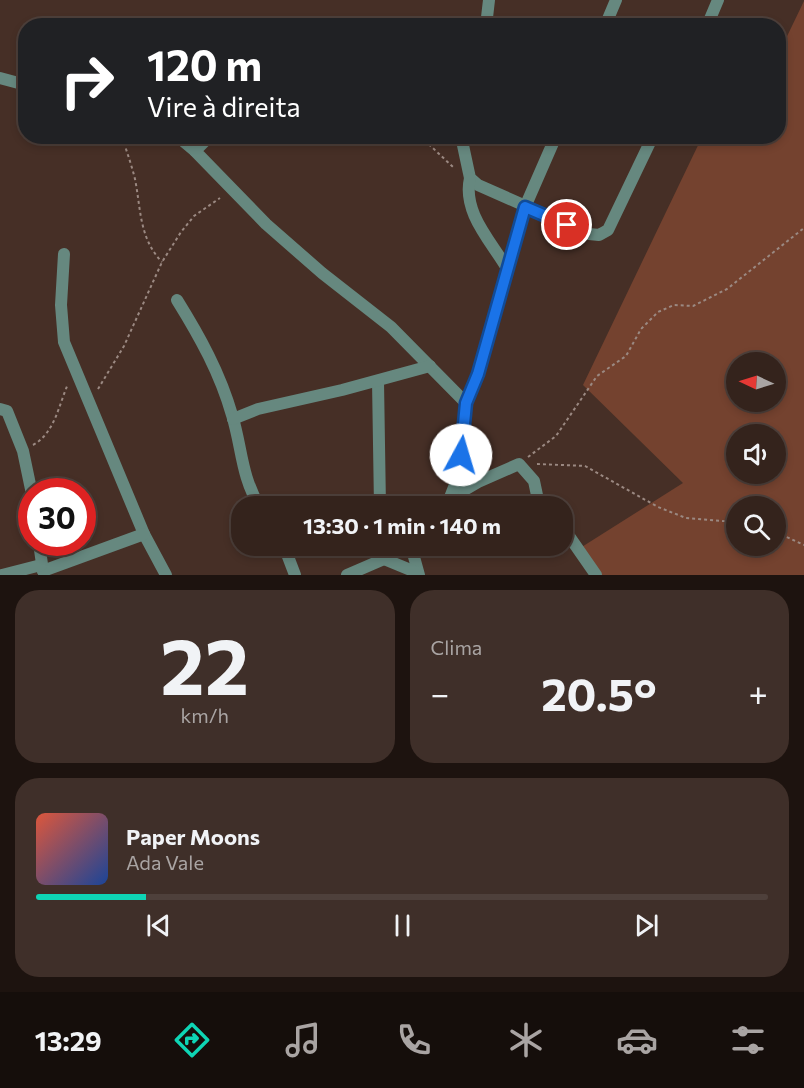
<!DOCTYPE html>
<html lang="pt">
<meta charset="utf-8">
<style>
body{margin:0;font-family:Commissioner,sans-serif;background:#3f2f29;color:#f1f3f6;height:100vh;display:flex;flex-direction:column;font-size:22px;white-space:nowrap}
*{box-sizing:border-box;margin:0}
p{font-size:20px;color:#a9a4a3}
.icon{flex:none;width:33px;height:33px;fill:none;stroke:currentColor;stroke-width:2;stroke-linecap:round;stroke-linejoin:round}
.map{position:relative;height:575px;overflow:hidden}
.side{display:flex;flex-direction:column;gap:15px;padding:15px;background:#1d130f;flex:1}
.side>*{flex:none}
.guide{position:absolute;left:18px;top:18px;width:768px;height:126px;border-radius:24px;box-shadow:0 3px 9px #0003,0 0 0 2px #4e403b;background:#202124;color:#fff;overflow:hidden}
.needle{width:39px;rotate:274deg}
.fabs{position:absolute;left:726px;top:352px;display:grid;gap:12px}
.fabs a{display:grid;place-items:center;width:60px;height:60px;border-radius:50%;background:#34231c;box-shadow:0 3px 9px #0003,0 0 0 2px #4e403b;font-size:30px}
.speed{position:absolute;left:18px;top:478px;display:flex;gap:12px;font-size:30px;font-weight:700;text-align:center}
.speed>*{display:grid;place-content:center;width:78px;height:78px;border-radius:50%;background:#34231c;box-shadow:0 3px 9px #0003,0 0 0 2px #4e403b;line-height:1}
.speed .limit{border:9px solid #d22;background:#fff;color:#111}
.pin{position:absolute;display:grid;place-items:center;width:51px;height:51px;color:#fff;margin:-26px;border:3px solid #fff;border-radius:50%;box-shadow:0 2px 6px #0007}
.me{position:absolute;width:66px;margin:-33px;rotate:6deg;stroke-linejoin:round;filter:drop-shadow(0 0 4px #0008)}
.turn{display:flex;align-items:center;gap:21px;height:126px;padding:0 30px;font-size:27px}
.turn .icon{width:78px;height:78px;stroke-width:2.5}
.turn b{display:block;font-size:42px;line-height:51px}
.big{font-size:45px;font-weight:700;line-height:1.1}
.side .card{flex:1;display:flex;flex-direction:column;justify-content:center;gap:9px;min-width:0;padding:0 21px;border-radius:24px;background:#3f2f29}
.side .dial{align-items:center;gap:0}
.dial b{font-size:78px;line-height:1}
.song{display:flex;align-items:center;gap:18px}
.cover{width:72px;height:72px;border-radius:9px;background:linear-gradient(135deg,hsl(10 70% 55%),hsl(220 70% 35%))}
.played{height:6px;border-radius:3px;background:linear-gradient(90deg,#0ed5b5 15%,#4e403b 15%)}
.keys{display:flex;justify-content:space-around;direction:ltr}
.heat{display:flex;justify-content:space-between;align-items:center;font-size:33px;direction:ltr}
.side .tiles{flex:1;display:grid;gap:15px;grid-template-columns:1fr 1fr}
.card:last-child{grid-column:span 2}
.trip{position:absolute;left:231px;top:496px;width:342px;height:60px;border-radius:24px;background:#34231c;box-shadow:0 3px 9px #0003,0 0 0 2px #4e403b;font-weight:700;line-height:60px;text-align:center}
.tabs{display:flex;height:96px;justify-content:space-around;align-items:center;background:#150e0b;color:#a9a4a3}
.tabs .icon{width:42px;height:42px}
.tabs .on{color:#0ed5b5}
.tabs b{font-size:27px;color:#f1f3f6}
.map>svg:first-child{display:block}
.green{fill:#74422f;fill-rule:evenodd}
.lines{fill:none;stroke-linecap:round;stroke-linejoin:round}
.path{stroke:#9b8982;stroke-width:2;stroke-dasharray:3 3;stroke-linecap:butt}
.minor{stroke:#66887f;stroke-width:12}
.route-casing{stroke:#114b97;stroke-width:15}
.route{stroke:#1a73e8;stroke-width:10}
</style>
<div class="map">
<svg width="804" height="575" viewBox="0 0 804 575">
<rect width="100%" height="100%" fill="#462f26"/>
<!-- green -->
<path class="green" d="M 804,1 L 804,575 L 590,575 L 577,550 L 683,483 L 583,385 L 702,137 L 778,136 L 779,53 ZM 736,363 L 776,363 L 776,402 L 736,402 ZM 736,435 L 776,435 L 776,474 L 736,474 ZM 736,507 L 776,507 L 776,546 L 736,546 Z"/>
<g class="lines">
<!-- path -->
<g class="path">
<path d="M 114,136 L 124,143 C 128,155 132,167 135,179 C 141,209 139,238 162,262"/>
<path d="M 420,136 L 453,167"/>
<path d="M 98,389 L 124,346 L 162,262 L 181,232 L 194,216 L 220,198"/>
<path d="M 33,445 C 55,433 59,404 68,384"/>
<path d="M 528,457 L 556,436 L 597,376 L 626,356 L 641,329 L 658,312 L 674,305 L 693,306 L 727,289 L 804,228"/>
<path d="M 537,464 L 585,466 L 658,507 L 686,518 L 736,522"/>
<path d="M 776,532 L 804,545"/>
</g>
<!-- minor -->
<g class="minor">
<path d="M 296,26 L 296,25"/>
<path d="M 486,26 L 489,0"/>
<path d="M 605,26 L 616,0"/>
<path d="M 707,26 L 718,0"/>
<path d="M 0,78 L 26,85"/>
<path d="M 177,136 L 195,151"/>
<path d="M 210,136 L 195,151 L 266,224 L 322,273 L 391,327 L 466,403"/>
<path d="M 461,136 L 470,178 L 478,185 L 589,234 L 599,235 L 608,230 L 653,136"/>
<path d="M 470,178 C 462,213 492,242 508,270"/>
<path d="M 64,254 L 61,305 L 64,342 L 144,534 L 166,575"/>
<path d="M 177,300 C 200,337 220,373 232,415 C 242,447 241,477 260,507"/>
<path d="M 378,381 L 380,507"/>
<path d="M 0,409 L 7,411 L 23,451 L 32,494"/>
<path d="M 233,419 L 258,409 L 342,390 L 430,366"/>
<path d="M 449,499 L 478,482 L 519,464 L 534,481 L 538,500 L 546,507"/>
<path d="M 441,507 L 449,500 L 458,477 L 466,403 L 478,374 L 525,207 L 556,136"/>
<path d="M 562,526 L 596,575"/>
<path d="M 39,543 L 43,571"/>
<path d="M 284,546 L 295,575"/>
<path d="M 411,546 L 419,575"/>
<path d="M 384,559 L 418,573"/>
<path d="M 43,571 L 144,534"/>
<path d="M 2,575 L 41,565"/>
<path d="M 347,575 L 384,559 L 398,546"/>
</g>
</g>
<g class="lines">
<defs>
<path id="route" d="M 461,455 L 466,403 L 478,374 L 525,207 L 567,225"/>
</defs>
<!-- route casing -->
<use href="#route" class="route-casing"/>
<!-- route -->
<use href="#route" class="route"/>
</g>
</svg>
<div class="fabs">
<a><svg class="needle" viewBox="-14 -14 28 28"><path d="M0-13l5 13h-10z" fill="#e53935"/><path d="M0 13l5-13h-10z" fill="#a9a4a3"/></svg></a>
<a><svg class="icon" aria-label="sound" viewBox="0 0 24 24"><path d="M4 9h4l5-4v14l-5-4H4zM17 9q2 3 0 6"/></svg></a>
<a><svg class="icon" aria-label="search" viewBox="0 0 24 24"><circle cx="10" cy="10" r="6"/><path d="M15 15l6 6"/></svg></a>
</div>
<div class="speed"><div class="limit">30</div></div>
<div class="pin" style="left:567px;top:225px;background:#d93025"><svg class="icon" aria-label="arrive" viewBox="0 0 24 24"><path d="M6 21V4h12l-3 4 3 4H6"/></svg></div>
<svg class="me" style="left:461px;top:455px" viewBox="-20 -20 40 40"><circle r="19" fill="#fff"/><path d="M0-13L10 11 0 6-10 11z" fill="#1a73e8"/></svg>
<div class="trip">13:30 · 1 min · 140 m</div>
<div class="guide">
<div class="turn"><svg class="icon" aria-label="right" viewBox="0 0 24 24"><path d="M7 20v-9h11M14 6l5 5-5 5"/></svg><div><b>120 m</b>Vire à direita</div></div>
</div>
</div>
<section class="side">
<div class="tiles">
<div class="card dial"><b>22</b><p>km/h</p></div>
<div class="card"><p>Clima</p>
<div class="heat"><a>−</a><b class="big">20.5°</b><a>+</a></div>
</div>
<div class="card">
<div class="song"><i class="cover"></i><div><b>Paper Moons</b><p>Ada Vale</p></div></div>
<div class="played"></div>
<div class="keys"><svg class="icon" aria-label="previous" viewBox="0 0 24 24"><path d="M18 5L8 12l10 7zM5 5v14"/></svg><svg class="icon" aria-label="pause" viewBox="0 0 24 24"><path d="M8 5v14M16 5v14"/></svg><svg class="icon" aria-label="next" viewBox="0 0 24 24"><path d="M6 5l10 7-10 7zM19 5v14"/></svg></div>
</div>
</div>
</section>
<nav class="tabs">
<b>13:29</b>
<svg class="icon on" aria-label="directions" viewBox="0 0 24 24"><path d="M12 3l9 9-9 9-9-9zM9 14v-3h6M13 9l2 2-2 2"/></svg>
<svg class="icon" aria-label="music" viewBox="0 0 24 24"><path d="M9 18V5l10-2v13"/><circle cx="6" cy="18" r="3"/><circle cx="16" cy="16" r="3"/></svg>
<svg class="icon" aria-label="phone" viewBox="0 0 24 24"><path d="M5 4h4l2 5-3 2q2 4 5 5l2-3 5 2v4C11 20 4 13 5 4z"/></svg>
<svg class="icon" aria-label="climate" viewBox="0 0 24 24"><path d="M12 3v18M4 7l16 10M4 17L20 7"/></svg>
<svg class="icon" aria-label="car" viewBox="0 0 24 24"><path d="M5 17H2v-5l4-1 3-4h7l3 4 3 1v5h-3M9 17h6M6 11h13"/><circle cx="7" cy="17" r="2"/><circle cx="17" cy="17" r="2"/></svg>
<svg class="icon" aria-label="filters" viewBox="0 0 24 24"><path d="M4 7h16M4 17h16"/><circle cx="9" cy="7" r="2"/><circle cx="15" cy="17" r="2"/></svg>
</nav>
